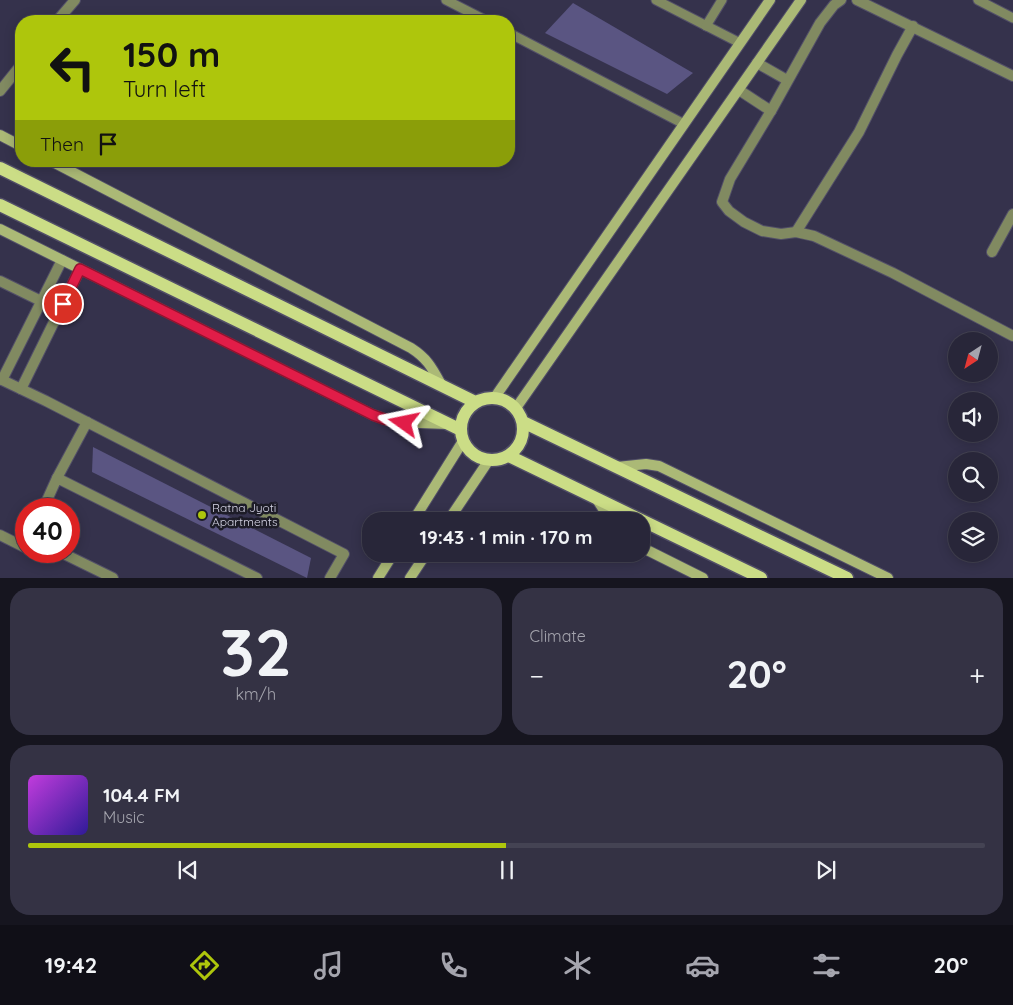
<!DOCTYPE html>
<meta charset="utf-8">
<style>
body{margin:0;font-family:Quicksand,sans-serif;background:#343244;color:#f1f3f6;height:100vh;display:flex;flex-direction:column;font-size:19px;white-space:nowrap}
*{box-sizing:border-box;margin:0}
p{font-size:16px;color:#a5a5ae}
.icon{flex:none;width:28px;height:28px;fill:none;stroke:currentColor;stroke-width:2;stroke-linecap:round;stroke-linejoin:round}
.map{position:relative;height:578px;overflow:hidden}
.details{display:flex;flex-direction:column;gap:10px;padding:10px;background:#16151f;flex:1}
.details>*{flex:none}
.hud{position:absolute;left:15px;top:15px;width:500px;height:152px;border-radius:20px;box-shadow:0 2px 12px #0003,0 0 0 1px #444353;background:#aec60c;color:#111;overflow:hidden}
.needle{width:32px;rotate:216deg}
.fabs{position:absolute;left:948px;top:332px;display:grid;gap:10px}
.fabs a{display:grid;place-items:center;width:50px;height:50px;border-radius:50%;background:#282639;box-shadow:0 2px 12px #0003,0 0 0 1px #444353;font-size:25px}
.speed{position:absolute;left:15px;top:498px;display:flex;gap:10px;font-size:25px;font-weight:700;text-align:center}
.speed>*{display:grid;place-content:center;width:65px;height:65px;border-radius:50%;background:#282639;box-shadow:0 2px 12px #0003,0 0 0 1px #444353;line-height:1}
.speed .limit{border:8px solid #d22;background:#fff;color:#111}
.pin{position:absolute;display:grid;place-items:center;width:42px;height:42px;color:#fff;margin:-21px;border:2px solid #fff;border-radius:50%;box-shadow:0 1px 5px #0007}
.me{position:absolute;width:55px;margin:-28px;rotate:282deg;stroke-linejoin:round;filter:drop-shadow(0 0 4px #0008)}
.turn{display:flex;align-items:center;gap:18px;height:105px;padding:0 25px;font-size:22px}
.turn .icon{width:65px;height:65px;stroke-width:2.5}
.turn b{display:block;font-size:35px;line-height:42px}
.then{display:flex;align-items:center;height:48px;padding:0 25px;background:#0003;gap:10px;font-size:19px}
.big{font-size:38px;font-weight:800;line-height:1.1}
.details .widget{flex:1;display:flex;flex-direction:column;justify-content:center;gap:8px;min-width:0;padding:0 18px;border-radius:20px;background:#343244}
.details .dial{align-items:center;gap:0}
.dial b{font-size:65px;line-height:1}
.song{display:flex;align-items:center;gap:15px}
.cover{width:60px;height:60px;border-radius:8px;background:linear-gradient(135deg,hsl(290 70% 55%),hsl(250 70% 35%))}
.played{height:5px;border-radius:2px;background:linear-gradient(90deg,#aec60c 50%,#444353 50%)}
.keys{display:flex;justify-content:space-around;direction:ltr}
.heat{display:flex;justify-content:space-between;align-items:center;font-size:28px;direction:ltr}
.details .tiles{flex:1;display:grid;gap:10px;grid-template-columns:1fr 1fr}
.widget:last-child{grid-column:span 2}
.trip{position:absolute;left:362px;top:512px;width:288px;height:50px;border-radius:20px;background:#282639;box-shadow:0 2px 12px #0003,0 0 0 1px #444353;font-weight:800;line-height:50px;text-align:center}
.dock{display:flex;height:80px;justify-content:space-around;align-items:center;background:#100f17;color:#a5a5ae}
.dock .icon{width:35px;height:35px}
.dock .on{color:#aec60c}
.dock b{font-size:22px;color:#f1f3f6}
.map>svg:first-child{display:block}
.building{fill:#5a5582}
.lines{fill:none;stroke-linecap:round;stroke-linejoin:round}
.lane-casing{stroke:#524f68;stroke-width:11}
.street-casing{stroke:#524f68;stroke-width:12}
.secondary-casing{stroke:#524f68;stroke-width:12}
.primary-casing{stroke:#524f68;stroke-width:15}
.lane{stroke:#818a61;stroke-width:9}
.street{stroke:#818a61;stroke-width:10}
.secondary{stroke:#abb976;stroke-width:10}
.primary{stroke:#cbdd86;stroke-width:12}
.route-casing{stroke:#92132f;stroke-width:12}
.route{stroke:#e11d48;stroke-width:9}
.poi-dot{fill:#aec60c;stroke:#1d1c27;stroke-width:2}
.labels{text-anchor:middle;stroke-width:5;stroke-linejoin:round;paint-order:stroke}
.poi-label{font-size:12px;fill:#d6d5e6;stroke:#1d1c27;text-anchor:start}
</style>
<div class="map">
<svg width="1013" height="578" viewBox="0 0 1013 578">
<rect width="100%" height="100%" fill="#35324c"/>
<!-- building -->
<g class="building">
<path d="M 573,3 L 693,73 L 667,94 L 545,33 Z"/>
<path d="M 93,447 L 311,558 L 307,578 L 92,472 Z"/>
</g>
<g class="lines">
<defs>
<g id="lane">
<path d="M 446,0 L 487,21"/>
<path d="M 656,0 L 740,43"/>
<path d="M 978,0 L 1013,18"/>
<path d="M 706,26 L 722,0"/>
<path d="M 509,33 L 684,124"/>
</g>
<g id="street">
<path d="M 841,0 L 834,5 L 820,23 L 771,111 L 730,179 L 722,202 L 729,211 L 744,222 L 762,231 L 781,234 L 796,232 L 814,236 L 893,273 L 1013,336"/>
<path d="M 857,0 L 1013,76"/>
<path d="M 57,21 L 75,0"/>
<path d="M 757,63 L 787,80"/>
<path d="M 739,90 L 771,111"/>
<path d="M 0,91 L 21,65"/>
<path d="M 796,232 L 859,132 L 897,55 L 913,26"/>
<path d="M 992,252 L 1013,214"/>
<path d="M 0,281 L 41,301"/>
<path d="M 0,379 L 46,401 L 344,554 L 330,578"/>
<path d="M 2,380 L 62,260"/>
<path d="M 21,389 L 80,269"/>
<path d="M 57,478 L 87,422"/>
<path d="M 43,509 L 57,478 L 257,578"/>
<path d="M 0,535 L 24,547 L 26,543"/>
<path d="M 58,551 L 113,578"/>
</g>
<g id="secondary">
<path d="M 0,135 L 21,146"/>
<path d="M 51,161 L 411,348 C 428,359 432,368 442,386"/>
<path d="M 0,229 L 373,415 L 394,422 L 447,424"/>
<path d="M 495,397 L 770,0"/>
<path d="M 516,408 L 801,0"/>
<path d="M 617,467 L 646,464 L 659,466 L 888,578"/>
<path d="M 596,498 L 611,521"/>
<path d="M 413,521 L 463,441"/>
<path d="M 448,521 L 489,460"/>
<path d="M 641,547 L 703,578"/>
<path d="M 378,578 L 393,554"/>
<path d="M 410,578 L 426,554"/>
</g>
<g id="primary">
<path d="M 0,168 L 475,402"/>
<path d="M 0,205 L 461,430"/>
<circle cx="492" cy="429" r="31"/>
<path d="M 523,422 L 847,578"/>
<path d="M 509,456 L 761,578"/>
</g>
</defs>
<!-- lane casing -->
<use href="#lane" class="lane-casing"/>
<!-- street casing -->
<use href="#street" class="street-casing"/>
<!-- secondary casing -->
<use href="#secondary" class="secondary-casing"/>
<!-- primary casing -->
<use href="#primary" class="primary-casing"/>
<!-- lane -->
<use href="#lane" class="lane"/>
<!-- street -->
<use href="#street" class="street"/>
<!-- secondary -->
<use href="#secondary" class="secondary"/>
<!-- primary -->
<use href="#primary" class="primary"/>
</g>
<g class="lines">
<defs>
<path id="route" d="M 63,304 L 80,269 L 373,415 L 384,419 L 404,423"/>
</defs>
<!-- route casing -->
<use href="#route" class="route-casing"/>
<!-- route -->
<use href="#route" class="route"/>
</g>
<!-- markers -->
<circle class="poi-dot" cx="202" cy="515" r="5"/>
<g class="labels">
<!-- poi labels -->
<g class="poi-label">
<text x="212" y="512">Ratna Jyoti<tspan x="212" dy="14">Apartments</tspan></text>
</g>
</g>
</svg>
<div class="fabs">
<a><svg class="needle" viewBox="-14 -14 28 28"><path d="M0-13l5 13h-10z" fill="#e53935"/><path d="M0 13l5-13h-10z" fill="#a5a5ae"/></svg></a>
<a><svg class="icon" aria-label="sound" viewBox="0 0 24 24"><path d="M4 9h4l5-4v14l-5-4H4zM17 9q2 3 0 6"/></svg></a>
<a><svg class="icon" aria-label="search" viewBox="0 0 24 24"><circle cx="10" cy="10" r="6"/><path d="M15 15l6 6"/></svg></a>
<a><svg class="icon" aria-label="layers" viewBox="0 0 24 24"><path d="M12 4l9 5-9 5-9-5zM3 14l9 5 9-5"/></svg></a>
</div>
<div class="speed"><div class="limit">40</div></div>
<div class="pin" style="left:63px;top:304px;background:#d93025"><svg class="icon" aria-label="arrive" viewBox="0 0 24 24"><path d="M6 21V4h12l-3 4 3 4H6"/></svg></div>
<svg class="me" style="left:404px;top:423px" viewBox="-20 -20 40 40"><path d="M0-17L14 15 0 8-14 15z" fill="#e11d48" stroke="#fff" stroke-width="4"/></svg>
<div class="trip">19:43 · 1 min · 170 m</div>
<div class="hud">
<div class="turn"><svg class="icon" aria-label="left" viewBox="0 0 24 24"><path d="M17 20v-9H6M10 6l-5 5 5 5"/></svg><div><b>150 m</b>Turn left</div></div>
<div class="then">Then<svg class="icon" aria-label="arrive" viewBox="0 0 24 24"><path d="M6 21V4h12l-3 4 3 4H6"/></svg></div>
</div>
</div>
<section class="details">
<div class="tiles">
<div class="widget dial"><b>32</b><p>km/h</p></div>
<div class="widget"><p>Climate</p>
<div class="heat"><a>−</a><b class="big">20°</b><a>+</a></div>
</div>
<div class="widget">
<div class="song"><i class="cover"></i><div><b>104.4 FM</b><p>Music</p></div></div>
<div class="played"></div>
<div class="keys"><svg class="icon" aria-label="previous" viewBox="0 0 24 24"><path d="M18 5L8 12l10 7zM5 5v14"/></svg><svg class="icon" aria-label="pause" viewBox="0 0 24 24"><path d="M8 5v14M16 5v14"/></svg><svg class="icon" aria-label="next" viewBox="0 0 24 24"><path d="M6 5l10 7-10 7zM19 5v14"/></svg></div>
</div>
</div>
</section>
<nav class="dock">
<b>19:42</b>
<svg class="icon on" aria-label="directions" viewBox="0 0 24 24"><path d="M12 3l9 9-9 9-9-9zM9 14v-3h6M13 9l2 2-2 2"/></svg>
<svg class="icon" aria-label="music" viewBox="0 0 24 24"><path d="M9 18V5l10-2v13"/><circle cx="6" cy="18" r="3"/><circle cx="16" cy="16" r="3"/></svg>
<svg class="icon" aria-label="phone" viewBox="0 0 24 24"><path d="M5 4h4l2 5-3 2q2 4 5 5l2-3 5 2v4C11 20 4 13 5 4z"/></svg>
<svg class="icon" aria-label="climate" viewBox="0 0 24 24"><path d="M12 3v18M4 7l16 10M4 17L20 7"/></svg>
<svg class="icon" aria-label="car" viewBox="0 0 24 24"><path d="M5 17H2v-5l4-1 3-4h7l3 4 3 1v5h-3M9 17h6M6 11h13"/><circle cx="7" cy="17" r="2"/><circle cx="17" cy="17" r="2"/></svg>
<svg class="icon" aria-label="filters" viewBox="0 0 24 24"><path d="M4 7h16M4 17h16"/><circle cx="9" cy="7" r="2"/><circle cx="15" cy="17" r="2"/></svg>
<b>20°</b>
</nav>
